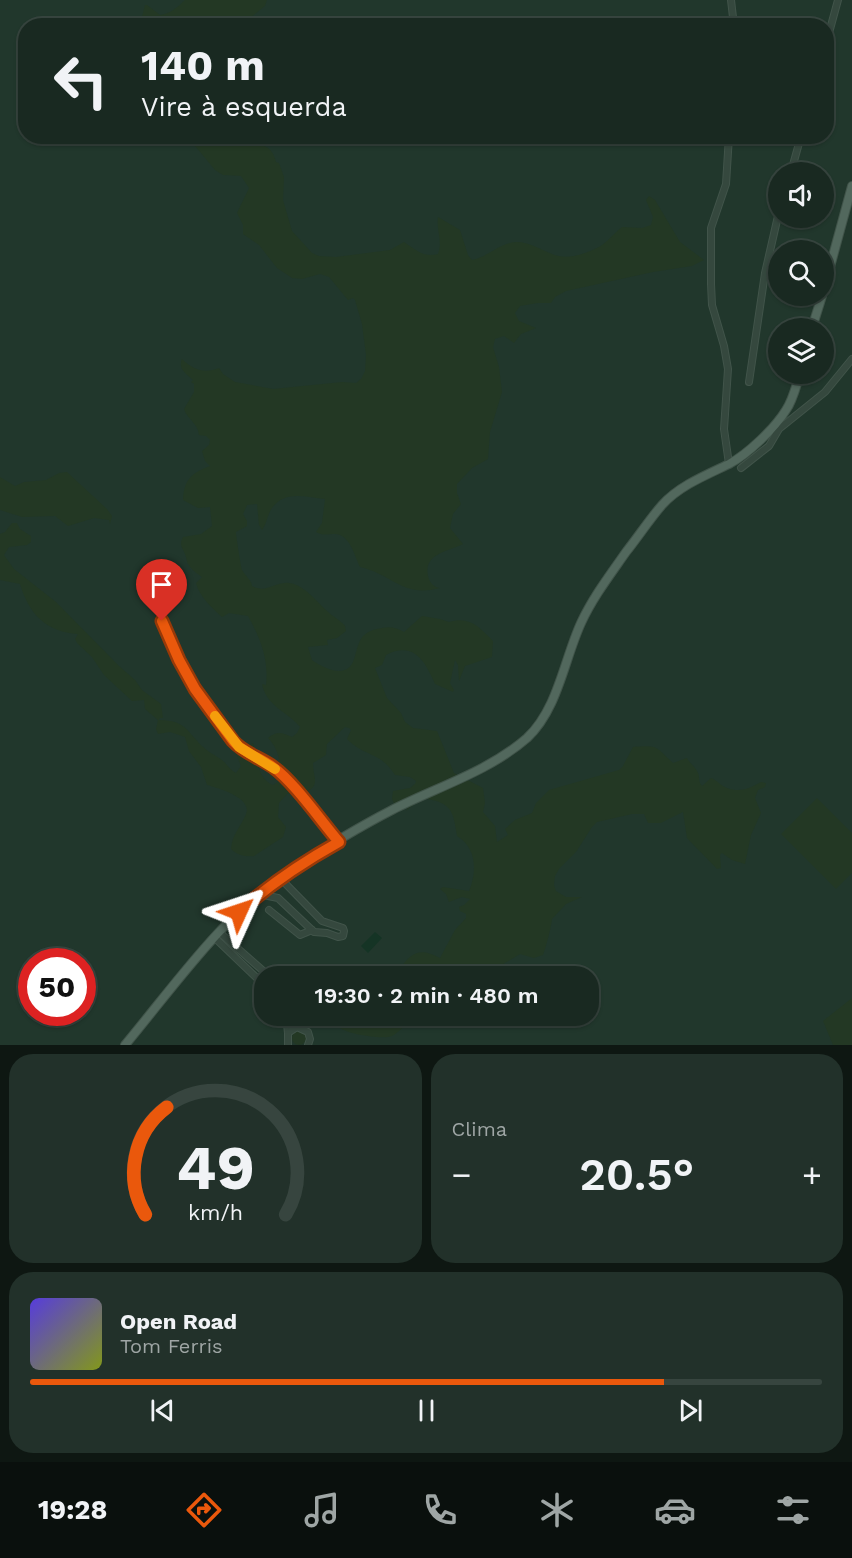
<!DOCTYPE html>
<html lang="pt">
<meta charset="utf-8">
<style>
body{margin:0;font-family:"Work Sans",sans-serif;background:#22312a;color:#f1f3f6;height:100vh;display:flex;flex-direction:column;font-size:22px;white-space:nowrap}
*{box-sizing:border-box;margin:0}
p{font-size:20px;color:#9fa6a5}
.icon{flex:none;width:33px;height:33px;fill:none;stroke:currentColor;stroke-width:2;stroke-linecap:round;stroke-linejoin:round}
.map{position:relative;height:1045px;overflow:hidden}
.panel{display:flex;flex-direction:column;gap:9px;padding:9px;background:#0e1712;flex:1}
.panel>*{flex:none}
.banner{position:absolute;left:18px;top:18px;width:816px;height:126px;border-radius:24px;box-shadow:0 2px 4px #0004,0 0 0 2px #37453f;background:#192921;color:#f1f3f6;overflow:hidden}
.buttons{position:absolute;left:768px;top:162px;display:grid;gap:12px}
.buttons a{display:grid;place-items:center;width:66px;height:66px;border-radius:50%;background:#192921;box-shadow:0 2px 4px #0004,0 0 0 2px #37453f;font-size:30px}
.speed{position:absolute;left:18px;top:948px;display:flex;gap:12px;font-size:30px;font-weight:700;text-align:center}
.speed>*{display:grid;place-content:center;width:78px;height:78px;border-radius:50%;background:#192921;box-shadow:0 2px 4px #0004,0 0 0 2px #37453f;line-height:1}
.speed .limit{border:9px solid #d22;background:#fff;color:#111}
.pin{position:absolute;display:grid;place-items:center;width:51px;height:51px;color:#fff;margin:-62px -26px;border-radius:50% 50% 50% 0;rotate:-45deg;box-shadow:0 0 6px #0007}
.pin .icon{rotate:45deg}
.me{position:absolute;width:66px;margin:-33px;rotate:48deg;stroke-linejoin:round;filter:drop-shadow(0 0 4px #0008)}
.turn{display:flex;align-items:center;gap:21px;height:126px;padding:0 24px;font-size:27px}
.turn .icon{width:78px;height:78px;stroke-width:2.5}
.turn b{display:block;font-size:42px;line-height:51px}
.big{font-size:45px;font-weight:600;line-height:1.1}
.panel .tile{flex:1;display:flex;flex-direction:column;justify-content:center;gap:9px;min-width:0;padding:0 21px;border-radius:24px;background:#22312a}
.panel .dial{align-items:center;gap:0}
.dial svg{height:156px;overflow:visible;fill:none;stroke:#37453f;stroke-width:7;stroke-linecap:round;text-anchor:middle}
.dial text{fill:#f1f3f6;stroke:none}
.song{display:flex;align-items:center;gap:18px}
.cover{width:72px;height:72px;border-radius:9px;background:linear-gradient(135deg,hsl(250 70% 55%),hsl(70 70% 35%))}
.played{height:6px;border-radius:3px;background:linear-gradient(90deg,#ea580c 80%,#37453f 80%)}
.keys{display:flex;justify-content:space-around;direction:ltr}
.heat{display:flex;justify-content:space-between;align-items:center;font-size:33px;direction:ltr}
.panel .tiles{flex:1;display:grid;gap:9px;grid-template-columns:1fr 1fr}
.tile:last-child{grid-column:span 2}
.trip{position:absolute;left:254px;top:966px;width:345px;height:60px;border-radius:24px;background:#192921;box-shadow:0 2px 4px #0004,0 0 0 2px #37453f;font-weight:600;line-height:60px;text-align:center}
.tabs{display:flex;height:96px;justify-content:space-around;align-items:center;background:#0a100d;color:#9fa6a5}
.tabs .icon{width:42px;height:42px}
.tabs .selected{color:#ea580c}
.tabs b{font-size:27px;color:#f1f3f6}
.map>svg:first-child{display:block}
.green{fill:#233824}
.water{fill:#153425}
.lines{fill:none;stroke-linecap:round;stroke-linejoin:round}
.minor-casing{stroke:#41544a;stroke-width:8}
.major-casing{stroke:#41544a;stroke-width:10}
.minor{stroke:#35483e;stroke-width:6}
.major{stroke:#52685d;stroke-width:8}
.route-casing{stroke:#983908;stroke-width:15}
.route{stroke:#ea580c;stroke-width:10}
.slow{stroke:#f59e0b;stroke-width:10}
</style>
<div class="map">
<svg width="852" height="1045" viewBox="0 0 852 1045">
<rect width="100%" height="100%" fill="#21372c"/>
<!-- green -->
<g class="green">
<path d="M 185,0 L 267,0 L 265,6 L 241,25 L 140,25 L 145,5 L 147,5 L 160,15 C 170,14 178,7 185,0 Z"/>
<path d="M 181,137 L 233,137 C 246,149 270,135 276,162 L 279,163 L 284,177 L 283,200 L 292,231 L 312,253 L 319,256 L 336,257 L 390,250 L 404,242 C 416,250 424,258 438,254 C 443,240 436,231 438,217 L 460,230 L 468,255 L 472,260 C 488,257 499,243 516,242 C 530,242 539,249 552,254 C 566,260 583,255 597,248 C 606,244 614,233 622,227 L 642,228 L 651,225 L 653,217 L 646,200 L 649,196 L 655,200 L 680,242 L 704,260 L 692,266 L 653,272 L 566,291 L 555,297 L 551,303 L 538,303 L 520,306 L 515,313 L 519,321 L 536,328 L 521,334 L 514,343 L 504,336 L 495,339 L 493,347 L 499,367 L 502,392 L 490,432 L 488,459 L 472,468 L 457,484 L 457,493 L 461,504 L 453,514 L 450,528 L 463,544 C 450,551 423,553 428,576 C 430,583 433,587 440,588 C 402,598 394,575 360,567 C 355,557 350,534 335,534 C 328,534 323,536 316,532 L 322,523 L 325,499 C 306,497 285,490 272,508 C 267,515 267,524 262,530 L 259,525 L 257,504 L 247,505 L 243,514 L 247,521 L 247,526 L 236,532 C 236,536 241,567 242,570 C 245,576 251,579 252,586 C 265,593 273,584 284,583 C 301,581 316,601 327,611 C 333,617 339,619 345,626 L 346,631 L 337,638 L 327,640 L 328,645 L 308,647 L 312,660 C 323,668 345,679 353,662 C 356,655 357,645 361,639 C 365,632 374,629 382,628 C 390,626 397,628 404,632 L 422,616 L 440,619 L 449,622 C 470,616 479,627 493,641 L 492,657 L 465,666 L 459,681 L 458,665 L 455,660 L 450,683 L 454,690 L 453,692 L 435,684 C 425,661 414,641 386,655 L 382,665 L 375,668 L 387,698 L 401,713 L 405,722 L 413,728 L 437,731 L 454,773 L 483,788 L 485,803 L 483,812 L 495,826 L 497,842 L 508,835 L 505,829 L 515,820 L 532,813 L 536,803 L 549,790 L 619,770 L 623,766 L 633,747 C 660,745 655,747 673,763 L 687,758 C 690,764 696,767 698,773 C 700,778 698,781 702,786 L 711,778 C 717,780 721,786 727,788 C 740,793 750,788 761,782 L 766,783 L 765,787 L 758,790 L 755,798 L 761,813 L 751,835 L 745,864 L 732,860 L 722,853 L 720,855 L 721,868 L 717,869 L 687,838 L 683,812 L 661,823 L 648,823 L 644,814 L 632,814 L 597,822 L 592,827 L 576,852 L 559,869 L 555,876 L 554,885 L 556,891 L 566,897 L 582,897 L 566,904 L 552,919 C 552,924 545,951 543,955 L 534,958 L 520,954 L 483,976 L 379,976 L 388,970 L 401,967 C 413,951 421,948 440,958 L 455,930 L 466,918 L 466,914 L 460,911 L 459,907 L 464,905 L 470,899 L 462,897 L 449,902 L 446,894 L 440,889 L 443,887 L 469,891 C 477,872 477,848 457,836 C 453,809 451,802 421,798 L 406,811 L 410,805 L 395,806 L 392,799 L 393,791 L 410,788 L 415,784 L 416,781 L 410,777 L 395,775 C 380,751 366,758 347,739 L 351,730 L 349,728 L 345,727 L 327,744 L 326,755 L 313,763 C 313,769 314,773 315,779 C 316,795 297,792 287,794 L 279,803 L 278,817 L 286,827 L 283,837 L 254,856 C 245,857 237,855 231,849 C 232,834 241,827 246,814 C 253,798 218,788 207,785 L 201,767 L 189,751 L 185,737 L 170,732 L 158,734 L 156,729 L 158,720 L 145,709 L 144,700 L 132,701 L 104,675 L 92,657 L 77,643 L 75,639 L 78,634 C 46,632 29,614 20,584 L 0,580 L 0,534 L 5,532 L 12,523 L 17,523 L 20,529 L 31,536 L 31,542 L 27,545 L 9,547 L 4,555 L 14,569 L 56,602 L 119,666 L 135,680 L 142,690 L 161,704 L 163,718 L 160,718 L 159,720 C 186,721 185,729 202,746 C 208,752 215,755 222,760 C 227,764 230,770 236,773 L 241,766 L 234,749 L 241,749 L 253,743 C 259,759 256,778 273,785 L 281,780 C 281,764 279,749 268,738 C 277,730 283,733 292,737 L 297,733 L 300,727 C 288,712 266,706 262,684 L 266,685 C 269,660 260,637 248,616 L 229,613 L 222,617 C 212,608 199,596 196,583 L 202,577 C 198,574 193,571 190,567 C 186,561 188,563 186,557 C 184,548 178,547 183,537 L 201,534 L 212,526 L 210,507 L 198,508 L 183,500 C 184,479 192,473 210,466 L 205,461 L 202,451 L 209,445 L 210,440 L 206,436 L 199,435 C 198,423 187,419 184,409 L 194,392 L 194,384 L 191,382 L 193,380 C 185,373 178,369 182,359 C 193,370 205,374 219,368 L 223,374 L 235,382 L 273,389 L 342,382 L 356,383 L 361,379 L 365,371 L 366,355 L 362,324 L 355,300 L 353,298 L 348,300 L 329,277 L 320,274 L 302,279 L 292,278 L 277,268 L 259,245 L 243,234 L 243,225 L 237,213 L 249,188 L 241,176 L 223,175 L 215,170 L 196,147 Z"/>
<path d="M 67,472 L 107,509 L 112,516 L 110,524 L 109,520 L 94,518 L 68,526 L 55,516 L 22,517 L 0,510 L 0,477 L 15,486 L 24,482 L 46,480 L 59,473 Z"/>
<path d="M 817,798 L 852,833 L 852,873 L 836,889 L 781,834 Z"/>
<path d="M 852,998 L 852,1045 L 833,1045 L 823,1021 Z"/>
<path d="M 332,1016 L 413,1016 C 407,1022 400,1032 392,1036 C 383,1040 348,1034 340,1028 C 337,1025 335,1019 332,1016 Z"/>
<circle cx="299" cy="1038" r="7"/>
</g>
<!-- water -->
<path class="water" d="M 375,932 L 382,938 L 368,953 L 361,946 Z"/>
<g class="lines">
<defs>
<g id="minor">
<path d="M 731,0 L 734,26"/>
<path d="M 826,44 L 838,0"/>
<path d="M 791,172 L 801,136"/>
<path d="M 749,382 L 765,273 L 778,216"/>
<path d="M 729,464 L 724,429 L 728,369 L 724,346 L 712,305 L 711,284 L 711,228 L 726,184 L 729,136"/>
<path d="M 741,468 L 769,446 L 779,429 L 825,392 L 852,359"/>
<path d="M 162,621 L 179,660 L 195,689 L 233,740 L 239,747 L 255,758 L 274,768 L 339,842"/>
<path d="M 258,894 L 278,898 L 314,932 L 327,933 L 338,937 L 343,936 L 344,931 L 343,928 L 322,921 L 280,878"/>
<path d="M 269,910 L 300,935 L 312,930"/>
<path d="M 219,932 L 269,976"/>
<path d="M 214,937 L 264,985"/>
<path d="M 286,1016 L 288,1033"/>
<path d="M 297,1016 L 297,1027"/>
<path d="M 288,1045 L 288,1033 L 297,1027 L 308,1032 L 310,1039 L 308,1045"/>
</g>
<g id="major">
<path d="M 824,289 L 852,186"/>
<path d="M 812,328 L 822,296"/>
<path d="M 125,1045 C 175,985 221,918 286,873 C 318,852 359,827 392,810 C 437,787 488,772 527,738 C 558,709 564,660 581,623 C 593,597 610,575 626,552 C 638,537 649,520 662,505 C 679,486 706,475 729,464 C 748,454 775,428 786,410 C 793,400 796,386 800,374"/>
</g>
</defs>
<!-- minor casing -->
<use href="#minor" class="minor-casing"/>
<!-- major casing -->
<use href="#major" class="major-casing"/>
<!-- minor -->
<use href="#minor" class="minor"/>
<!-- major -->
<use href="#major" class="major"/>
</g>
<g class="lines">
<defs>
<path id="route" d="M 162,621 L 179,660 L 195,689 L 233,741 C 245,754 259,757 273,767 C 294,782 321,821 339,842 C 303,862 270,884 239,912"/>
</defs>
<!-- route casing -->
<use href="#route" class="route-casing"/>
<!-- route -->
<use href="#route" class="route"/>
<!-- slow -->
<path class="slow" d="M 215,716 L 239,747 L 275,769"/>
</g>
</svg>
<div class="buttons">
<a><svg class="icon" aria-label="sound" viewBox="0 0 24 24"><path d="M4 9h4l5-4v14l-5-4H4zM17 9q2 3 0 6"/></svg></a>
<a><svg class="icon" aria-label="search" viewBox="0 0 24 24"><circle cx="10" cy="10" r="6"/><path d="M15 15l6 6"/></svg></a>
<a><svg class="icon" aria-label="layers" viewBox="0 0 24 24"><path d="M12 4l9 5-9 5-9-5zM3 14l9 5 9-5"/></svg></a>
</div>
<div class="speed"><div class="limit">50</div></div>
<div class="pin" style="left:162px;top:621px;background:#d93025"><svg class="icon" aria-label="arrive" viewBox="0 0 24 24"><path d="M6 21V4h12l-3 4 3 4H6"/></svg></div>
<svg class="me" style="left:239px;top:912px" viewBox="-20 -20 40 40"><path d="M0-17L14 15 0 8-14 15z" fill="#ea580c" stroke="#fff" stroke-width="4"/></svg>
<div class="trip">19:30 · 2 min · 480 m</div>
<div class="banner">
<div class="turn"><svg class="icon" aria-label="left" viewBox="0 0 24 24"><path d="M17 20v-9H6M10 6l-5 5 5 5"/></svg><div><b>140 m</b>Vire à esquerda</div></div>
</div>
</div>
<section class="panel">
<div class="tiles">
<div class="tile dial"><svg viewBox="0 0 100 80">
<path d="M14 69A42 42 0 1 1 86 69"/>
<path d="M14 69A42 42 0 0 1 25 14" stroke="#ea580c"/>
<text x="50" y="56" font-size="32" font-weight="700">49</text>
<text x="50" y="72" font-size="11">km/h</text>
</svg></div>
<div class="tile"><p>Clima</p>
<div class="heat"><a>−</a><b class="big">20.5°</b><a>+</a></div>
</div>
<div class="tile">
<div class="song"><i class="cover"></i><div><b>Open Road</b><p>Tom Ferris</p></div></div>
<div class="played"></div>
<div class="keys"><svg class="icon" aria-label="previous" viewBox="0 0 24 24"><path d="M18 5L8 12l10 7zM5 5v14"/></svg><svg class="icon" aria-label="pause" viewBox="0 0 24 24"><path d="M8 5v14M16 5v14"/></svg><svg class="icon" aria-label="next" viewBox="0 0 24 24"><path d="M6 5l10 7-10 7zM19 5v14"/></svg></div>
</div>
</div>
</section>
<nav class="tabs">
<b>19:28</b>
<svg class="icon selected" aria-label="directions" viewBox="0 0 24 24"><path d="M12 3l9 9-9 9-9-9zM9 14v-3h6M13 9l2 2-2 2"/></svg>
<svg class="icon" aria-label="music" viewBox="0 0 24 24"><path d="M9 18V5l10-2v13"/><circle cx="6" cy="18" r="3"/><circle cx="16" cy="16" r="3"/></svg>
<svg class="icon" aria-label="phone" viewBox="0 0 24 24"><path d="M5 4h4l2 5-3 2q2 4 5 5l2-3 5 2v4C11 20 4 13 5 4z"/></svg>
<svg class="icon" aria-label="climate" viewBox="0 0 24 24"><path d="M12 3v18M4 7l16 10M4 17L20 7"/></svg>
<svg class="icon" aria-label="car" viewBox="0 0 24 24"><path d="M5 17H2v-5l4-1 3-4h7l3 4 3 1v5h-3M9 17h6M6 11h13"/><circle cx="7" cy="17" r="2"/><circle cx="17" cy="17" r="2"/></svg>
<svg class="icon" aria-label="filters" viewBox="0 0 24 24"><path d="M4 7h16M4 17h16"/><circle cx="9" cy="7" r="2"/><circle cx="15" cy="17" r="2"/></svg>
</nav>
